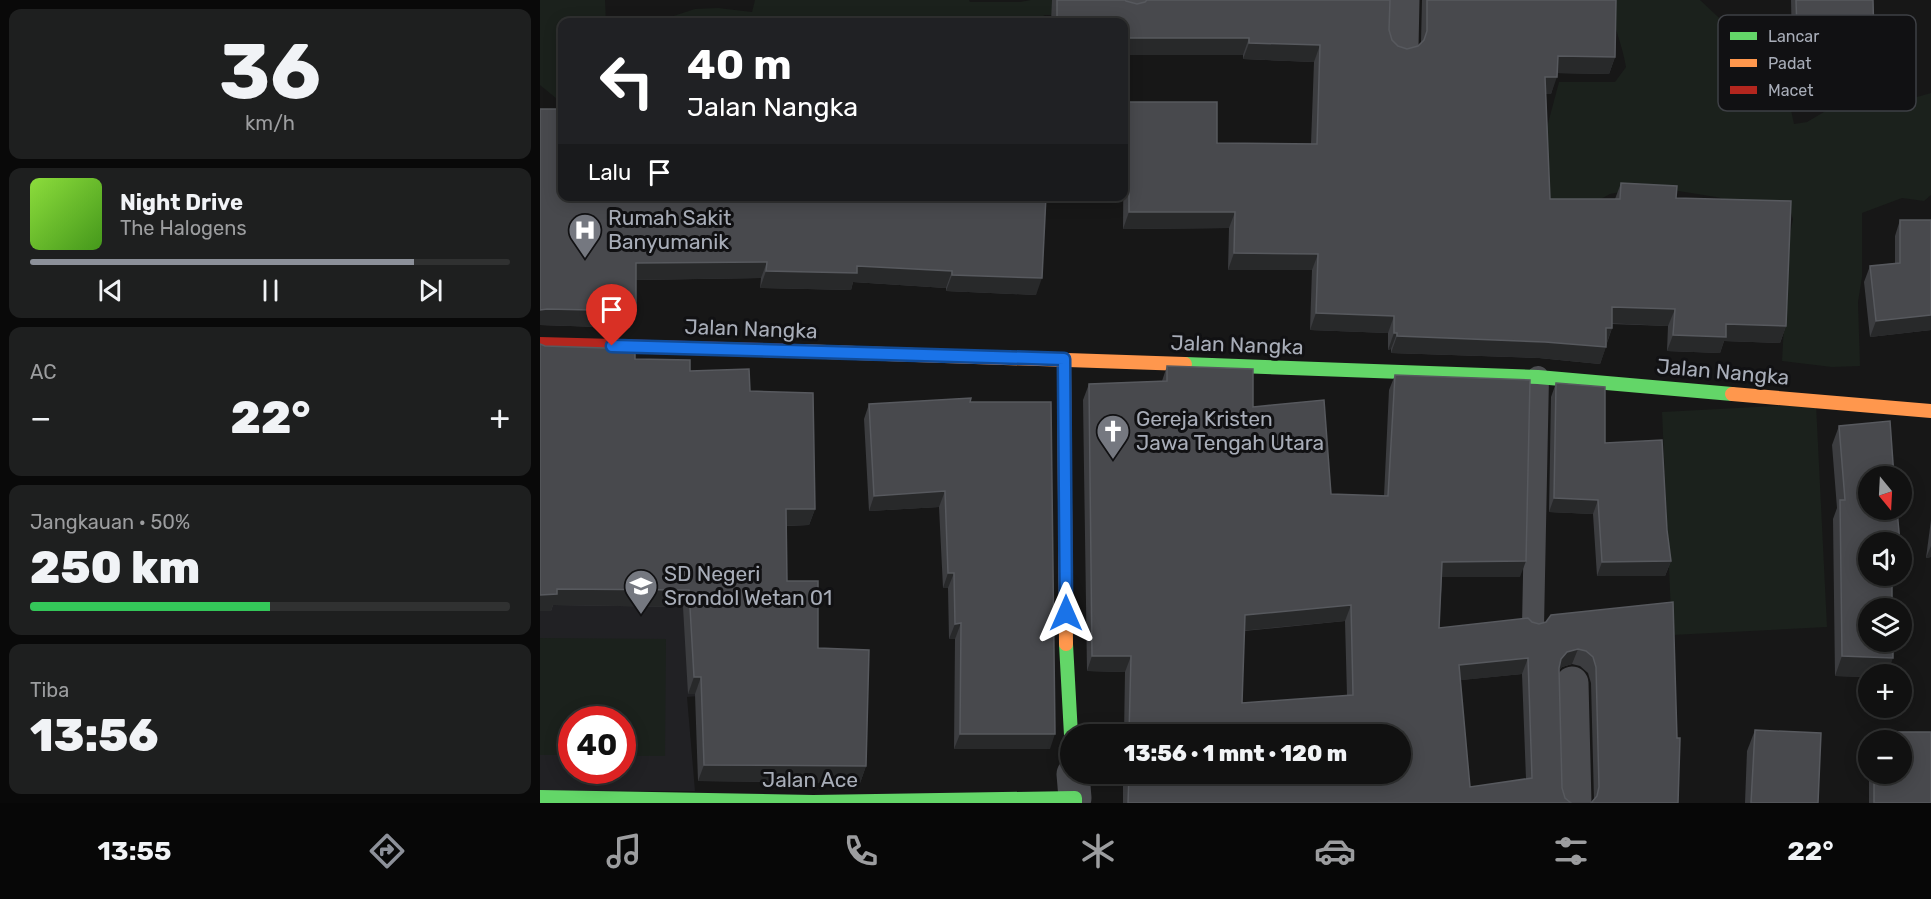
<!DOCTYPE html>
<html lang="id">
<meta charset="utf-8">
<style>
body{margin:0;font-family:Rubik,sans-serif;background:#1e1f1f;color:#f1f3f6;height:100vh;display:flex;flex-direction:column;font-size:22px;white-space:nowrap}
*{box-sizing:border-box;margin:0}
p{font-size:20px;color:#9c9d9f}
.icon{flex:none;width:33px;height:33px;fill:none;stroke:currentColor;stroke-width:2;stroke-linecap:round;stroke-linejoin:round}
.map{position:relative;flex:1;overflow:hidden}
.sheet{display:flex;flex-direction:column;gap:9px;padding:9px;background:#090909;width:540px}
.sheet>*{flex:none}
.guide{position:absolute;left:18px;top:18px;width:570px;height:183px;border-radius:12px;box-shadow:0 3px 15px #0003,0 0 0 2px #303131;background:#202124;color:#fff;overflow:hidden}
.needle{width:39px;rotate:162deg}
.controls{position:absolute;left:1318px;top:466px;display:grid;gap:12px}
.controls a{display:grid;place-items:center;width:54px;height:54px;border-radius:50%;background:#111;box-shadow:0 3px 15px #0003,0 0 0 2px #303131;font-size:30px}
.speed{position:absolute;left:18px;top:706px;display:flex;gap:12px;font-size:30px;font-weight:700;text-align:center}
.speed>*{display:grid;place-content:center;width:78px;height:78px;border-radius:50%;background:#111;box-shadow:0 3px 15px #0003,0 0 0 2px #303131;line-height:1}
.speed .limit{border:9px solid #d22;background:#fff;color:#111}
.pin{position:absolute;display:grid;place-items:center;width:51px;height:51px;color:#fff;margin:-62px -26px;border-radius:50% 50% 50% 0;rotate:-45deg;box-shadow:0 0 6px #0007}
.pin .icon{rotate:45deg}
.me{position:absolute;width:66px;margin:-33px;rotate:0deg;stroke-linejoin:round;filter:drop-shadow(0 0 4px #0008)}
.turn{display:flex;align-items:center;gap:21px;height:126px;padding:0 30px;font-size:27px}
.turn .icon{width:78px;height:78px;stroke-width:2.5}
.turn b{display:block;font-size:42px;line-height:51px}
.then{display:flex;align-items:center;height:57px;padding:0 30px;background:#0003;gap:12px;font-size:22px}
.big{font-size:45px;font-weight:800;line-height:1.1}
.sheet .card{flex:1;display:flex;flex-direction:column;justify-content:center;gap:9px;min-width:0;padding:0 21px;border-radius:12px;background:#1e1f1f}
.sheet .dial{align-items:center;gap:0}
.dial b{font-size:78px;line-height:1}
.song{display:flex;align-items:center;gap:18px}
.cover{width:72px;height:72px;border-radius:9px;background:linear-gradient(135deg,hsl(90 70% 55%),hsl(100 70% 35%))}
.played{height:6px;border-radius:3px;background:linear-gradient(90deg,#8c9099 80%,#303131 80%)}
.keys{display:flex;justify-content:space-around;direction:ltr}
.heat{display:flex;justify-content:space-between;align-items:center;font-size:33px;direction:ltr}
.charge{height:9px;border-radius:4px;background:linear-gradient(90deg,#34c759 50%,#303131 0)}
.trip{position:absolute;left:520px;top:724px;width:351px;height:60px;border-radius:30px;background:#111;box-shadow:0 3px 15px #0003,0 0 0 2px #303131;font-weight:800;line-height:60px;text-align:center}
.dock{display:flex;height:96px;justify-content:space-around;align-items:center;background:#070707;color:#9c9d9f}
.dock .icon{width:42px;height:42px}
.dock .active{color:#8c9099}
.dock b{font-size:27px;color:#f1f3f6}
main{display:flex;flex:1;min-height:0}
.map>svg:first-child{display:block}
.built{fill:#212124;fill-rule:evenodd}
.green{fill:#1b211c}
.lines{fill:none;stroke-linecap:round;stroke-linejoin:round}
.lane{stroke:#4b4c50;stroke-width:22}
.street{stroke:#4b4c50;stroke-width:33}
.fast{stroke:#63d668;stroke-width:14}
.slow{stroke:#ff974d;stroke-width:14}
.jam{stroke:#b3261e;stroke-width:14}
.wall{fill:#3c3d40;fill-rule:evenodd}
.shaded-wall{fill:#28292a}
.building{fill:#48494d;stroke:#57595e;stroke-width:1.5;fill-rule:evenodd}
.route-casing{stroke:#114b97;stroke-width:15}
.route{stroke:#1a73e8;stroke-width:10}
.labels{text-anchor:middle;stroke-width:6;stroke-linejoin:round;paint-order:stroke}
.poi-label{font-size:21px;fill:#a8adb8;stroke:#111113;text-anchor:start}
.street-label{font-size:21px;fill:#a8adb8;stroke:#111113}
.key{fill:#111113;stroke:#3e4045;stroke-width:1.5}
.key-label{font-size:16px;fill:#a8adb8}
</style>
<main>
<section class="sheet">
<div class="card dial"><b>36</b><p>km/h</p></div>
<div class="card">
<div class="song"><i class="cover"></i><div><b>Night Drive</b><p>The Halogens</p></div></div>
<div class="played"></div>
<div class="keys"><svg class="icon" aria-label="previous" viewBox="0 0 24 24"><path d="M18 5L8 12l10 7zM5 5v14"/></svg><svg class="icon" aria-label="pause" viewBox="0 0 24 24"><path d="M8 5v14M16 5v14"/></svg><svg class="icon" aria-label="next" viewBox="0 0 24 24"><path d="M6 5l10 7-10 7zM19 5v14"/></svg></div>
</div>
<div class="card"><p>AC</p>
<div class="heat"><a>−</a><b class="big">22°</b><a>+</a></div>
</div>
<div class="card"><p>Jangkauan · 50%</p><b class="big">250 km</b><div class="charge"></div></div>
<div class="card"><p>Tiba</p><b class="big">13:56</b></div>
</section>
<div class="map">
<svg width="1391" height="803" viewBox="0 0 1391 803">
<rect width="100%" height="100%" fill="#171717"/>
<!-- built -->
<path class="built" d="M 0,534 L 130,539 L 207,692 L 147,697 L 155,791 L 0,791 ZM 32,720 L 82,720 L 82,771 L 32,771 Z"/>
<!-- green -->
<g class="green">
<path d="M 0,0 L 65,0 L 66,22 L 22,22 L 22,103 L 0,85 Z"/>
<path d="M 215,0 L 429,0 L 430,2 L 480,2 L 491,0 L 609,0 L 587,24 L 573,16 L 504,15 L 503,22 L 118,21 L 155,9 L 178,8 L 212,12 Z"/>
<path d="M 1067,0 L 1160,0 L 1192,30 L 1211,25 L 1237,24 L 1242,32 L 1244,77 L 1254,124 L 1267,122 L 1323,89 L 1370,99 L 1391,93 L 1391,195 L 1384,201 L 1362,198 L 1322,213 L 1322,277 L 1318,302 L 1320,366 L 1292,367 L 1242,361 L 1249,239 L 1253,219 L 1248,204 L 1208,205 L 1176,197 L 1126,189 L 1090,190 L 1070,194 L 1055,202 L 1009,200 L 1006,131 L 1019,82 L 1075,82 L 1086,67 C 1082,44 1073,23 1067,0 Z"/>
<path d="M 1276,404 L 1287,627 L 1132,635 L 1122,412 Z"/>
<path d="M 0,638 L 126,639 L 125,756 L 83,756 L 82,720 L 32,720 L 31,755 L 0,755 Z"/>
</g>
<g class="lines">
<!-- lane -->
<path class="lane" d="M 993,626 L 998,377"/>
<!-- street -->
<g class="street">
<path d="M 590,2 L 590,0"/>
<path d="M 862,47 L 863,0"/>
<path d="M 1032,683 L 1035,803"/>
<path d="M 533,774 L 535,798"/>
</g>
<!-- fast -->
<g class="fast">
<path d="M 645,364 L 998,377 L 1192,394"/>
<path d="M 526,644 L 531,735"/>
<path d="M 0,797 L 273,802 L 535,798 L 535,803"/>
</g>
<!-- slow -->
<g class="slow">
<path d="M 257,351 L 645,364"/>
<path d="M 524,359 L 526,644"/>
<path d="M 1192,394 L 1391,411"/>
</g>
<!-- jam -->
<path class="jam" d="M 0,344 L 257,351"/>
</g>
<!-- wall -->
<g class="wall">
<path d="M 512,0 L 585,0 L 586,1 L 597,4 L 849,30 L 852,40 L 858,46 L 867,49 L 878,46 L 881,43 L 882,0 L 1076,0 L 1075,57 L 1069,74 L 1017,73 L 1011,94 L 1006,94 L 1010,199 L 1075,199 L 1081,183 L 1136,198 L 1246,326 L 1240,343 L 1184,341 L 1180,353 L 1127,351 L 1128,326 L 1072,324 L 1072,328 L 1060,364 L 999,358 L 851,353 L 851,349 L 848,350 L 848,333 L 770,330 L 772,270 L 688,270 L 689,228 L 583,229 L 584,102 L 677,143 L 771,144 L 774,62 L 703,59 L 703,55 L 584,22 L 511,22 Z"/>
<path d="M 1251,0 L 1333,0 L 1329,57 L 1290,59 L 1289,43 L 1252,44 Z"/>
<path d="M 22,196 L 506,196 L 496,295 L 406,291 L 406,288 L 313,282 L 311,290 L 220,288 L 221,278 L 96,280 L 90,328 L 0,325 Z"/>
<path d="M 1360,220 L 1391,220 L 1391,330 L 1330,337 L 1324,282 L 1330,266 L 1355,263 L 1355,236 Z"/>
<path d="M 0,344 L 5,346 L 95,359 L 150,371 L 210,391 L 275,509 L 269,525 L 246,526 L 247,581 L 278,648 L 326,766 L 320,783 L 158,781 L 155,694 L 148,694 L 143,607 L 13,605 L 11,611 L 0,611 Z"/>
<path d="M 627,366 L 713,407 L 791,494 L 844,496 L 849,390 L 855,375 L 980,577 L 902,577 L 899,628 L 992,622 L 999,624 L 1006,622 L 1011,615 L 1137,738 L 1054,800 L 1051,683 L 1048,673 L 1040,666 L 1032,664 L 1022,667 L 1019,670 L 1022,788 L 1025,798 L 1031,803 L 583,803 L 583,774 L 861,774 L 861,735 L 584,735 L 585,672 L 547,671 L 543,400 L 549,384 L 622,381 ZM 805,621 L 807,696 L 702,703 L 704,631 ZM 982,674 L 986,779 L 930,787 L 920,680 Z"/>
<path d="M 1016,383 L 1065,443 L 1127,530 L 1131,561 L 1125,576 L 1057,576 L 1053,514 L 1009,512 L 1011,397 Z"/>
<path d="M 430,402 L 510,749 L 414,749 L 415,639 L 409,639 L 408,588 L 403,588 L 399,507 L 329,511 L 324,419 L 329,404 Z"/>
<path d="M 1299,426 L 1329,543 L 1329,677 L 1295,676 L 1293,519 L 1297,508 L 1292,445 Z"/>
<path d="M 1391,520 L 1391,557 L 1386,558 Z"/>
<path d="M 1215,730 L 1278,803 L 1205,803 L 1207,751 Z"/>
<path d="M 1334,732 L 1391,732 L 1391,803 L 1329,803 L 1329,747 L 1329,774 L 1362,774 L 1362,741 L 1331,741 Z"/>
</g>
<!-- shaded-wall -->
<g class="shaded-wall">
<path d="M 1294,29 L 1289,43 L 1252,44 L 1257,30 Z"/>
<path d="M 584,38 L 709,38 L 703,55 L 584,55 Z"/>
<path d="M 709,43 L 780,45 L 774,62 L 703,59 Z"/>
<path d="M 1334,43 L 1329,57 L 1290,59 L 1295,45 Z"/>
<path d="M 1018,56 L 1075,57 L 1069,74 L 1012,73 Z"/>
<path d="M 1005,77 L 1017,77 L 1011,94 L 999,94 Z"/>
<path d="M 584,159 L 589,159 L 584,174 Z"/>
<path d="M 589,212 L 695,212 L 689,228 L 583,229 Z"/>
<path d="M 694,253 L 778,254 L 772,270 L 688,270 Z"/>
<path d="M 227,262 L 221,278 L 90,280 L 96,263 Z"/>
<path d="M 317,266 L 412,271 L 406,288 L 313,282 L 311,290 L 220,288 L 226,271 Z"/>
<path d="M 412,275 L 502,278 L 496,295 L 406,291 Z"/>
<path d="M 1072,307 L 1135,309 L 1128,326 L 1066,323 Z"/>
<path d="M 7,309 L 96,311 L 90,328 L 0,325 L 0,310 Z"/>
<path d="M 776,313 L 854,316 L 848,333 L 770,330 Z"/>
<path d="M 1391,315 L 1391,330 L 1330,337 L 1336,321 Z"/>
<path d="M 1186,324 L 1246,326 L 1240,343 L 1184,341 L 1180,353 L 1127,351 L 1133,335 Z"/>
<path d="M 1066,328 L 1072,328 L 1066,345 Z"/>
<path d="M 854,333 L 857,333 L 851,349 L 848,350 Z"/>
<path d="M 857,336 L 1005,342 L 1066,347 L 1060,364 L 999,358 L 851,353 Z"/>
<path d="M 405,491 L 399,507 L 329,511 L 334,496 Z"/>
<path d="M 1014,498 L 1058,500 L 1053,514 L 1009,512 Z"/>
<path d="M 246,509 L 275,509 L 269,525 L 240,526 Z"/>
<path d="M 1391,546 L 1391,557 L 1386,558 Z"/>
<path d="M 986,561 L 980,577 L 897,577 L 902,562 Z"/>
<path d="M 1131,561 L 1125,576 L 1057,576 L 1062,562 Z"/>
<path d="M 408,573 L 414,573 L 408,588 L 403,588 Z"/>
<path d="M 17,589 L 149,590 L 143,607 L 13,605 L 11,611 L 0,611 L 0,595 Z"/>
<path d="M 811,605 L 805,621 L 699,631 L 705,615 Z"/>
<path d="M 421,623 L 415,639 L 409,639 L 415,624 Z"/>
<path d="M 1038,649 L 1032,664 L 1022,667 L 1015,675 L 1021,659 L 1027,652 Z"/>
<path d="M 552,656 L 591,656 L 585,672 L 547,671 Z"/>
<path d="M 1302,656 L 1353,658 L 1347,675 L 1329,675 L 1329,677 L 1295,676 Z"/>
<path d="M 988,658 L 982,674 L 913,681 L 919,665 Z"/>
<path d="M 154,677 L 161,677 L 155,694 L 148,694 Z"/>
<path d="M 420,734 L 515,734 L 510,749 L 414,749 Z"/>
<path d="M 164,765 L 326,766 L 320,783 L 158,781 Z"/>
</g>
<!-- building -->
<g class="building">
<path d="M 517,0 L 585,0 L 586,1 L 597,4 L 605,2 L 607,0 L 850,0 L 849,30 L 852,40 L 858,46 L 867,49 L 878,46 L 884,40 L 887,31 L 887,0 L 1076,0 L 1075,57 L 1018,56 L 1017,77 L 1005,77 L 1010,199 L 1080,199 L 1081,183 L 1137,186 L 1136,198 L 1251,201 L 1246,326 L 1186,324 L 1186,337 L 1133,335 L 1135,309 L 1072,307 L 1072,328 L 1066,328 L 1066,347 L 1005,342 L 857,336 L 857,333 L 854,333 L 854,316 L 776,313 L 778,254 L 694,253 L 695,212 L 589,212 L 589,159 L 584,159 L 584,102 L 677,102 L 677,143 L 777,144 L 780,45 L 709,43 L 709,38 L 584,38 L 584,22 L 517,22 Z"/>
<path d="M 1256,0 L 1333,0 L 1334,43 L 1295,45 L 1294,29 L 1257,30 Z"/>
<path d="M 0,109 L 22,109 L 22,196 L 506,196 L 502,278 L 412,275 L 412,271 L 317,266 L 317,273 L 226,271 L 227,262 L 96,263 L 96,311 L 7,309 L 0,310 Z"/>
<path d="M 1360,220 L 1391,220 L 1391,315 L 1336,321 L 1330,266 L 1360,263 Z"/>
<path d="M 0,344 L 5,346 L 95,349 L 95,359 L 150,360 L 150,371 L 209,369 L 210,391 L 273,393 L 275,509 L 246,509 L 247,581 L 278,581 L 278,648 L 329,650 L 326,766 L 164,765 L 161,677 L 154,677 L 149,590 L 17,589 L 17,594 L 0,595 Z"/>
<path d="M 627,366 L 713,369 L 713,407 L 784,400 L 791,494 L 848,496 L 855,375 L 990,380 L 986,561 L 902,562 L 899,628 L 988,618 L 992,622 L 999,624 L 1006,622 L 1011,615 L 1133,602 L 1137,738 L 1140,738 L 1138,803 L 1051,803 L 1057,796 L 1059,787 L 1056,667 L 1053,657 L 1046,651 L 1038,649 L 1027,652 L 1021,659 L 1019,668 L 1022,788 L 1025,798 L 1031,803 L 588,803 L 589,774 L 861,774 L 861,735 L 589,735 L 591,656 L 552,656 L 549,384 L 627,381 ZM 811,605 L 813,695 L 702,703 L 705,615 ZM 988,658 L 992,778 L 930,787 L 919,665 Z"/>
<path d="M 1016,383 L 1065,387 L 1065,443 L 1122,440 L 1127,530 L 1131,561 L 1062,562 L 1058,500 L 1014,498 Z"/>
<path d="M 431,398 L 430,402 L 511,402 L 515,734 L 420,734 L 421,623 L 415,624 L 414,573 L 408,573 L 405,491 L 334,496 L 329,404 Z"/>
<path d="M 1350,421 L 1354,477 L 1329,477 L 1329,510 L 1357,510 L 1360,543 L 1329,543 L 1329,576 L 1352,576 L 1352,609 L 1329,609 L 1329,642 L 1353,642 L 1353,658 L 1302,656 L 1300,500 L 1305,500 L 1299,426 Z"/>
<path d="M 1215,730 L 1281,733 L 1278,803 L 1211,803 Z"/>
<path d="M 1334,732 L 1391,732 L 1391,803 L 1334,803 L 1334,774 L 1362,774 L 1362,741 L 1334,741 Z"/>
</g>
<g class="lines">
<defs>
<path id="route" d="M 72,346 L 524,359 L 526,613"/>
</defs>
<!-- route casing -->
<use href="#route" class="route-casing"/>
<!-- route -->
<use href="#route" class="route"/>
</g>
<!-- icons -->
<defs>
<symbol id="hospital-pin" viewBox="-11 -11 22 30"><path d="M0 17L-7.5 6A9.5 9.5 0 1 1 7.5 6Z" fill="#757880" stroke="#111113"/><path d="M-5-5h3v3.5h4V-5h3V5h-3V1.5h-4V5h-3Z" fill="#fff"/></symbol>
<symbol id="church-pin" viewBox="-11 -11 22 30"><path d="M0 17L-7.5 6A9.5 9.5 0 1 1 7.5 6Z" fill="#757880" stroke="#111113"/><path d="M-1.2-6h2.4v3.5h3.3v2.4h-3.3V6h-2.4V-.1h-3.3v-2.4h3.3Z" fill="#fff"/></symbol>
<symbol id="school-pin" viewBox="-11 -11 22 30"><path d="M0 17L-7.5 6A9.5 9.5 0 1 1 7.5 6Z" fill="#757880" stroke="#111113"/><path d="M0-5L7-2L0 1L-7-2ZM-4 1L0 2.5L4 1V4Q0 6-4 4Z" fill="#fff"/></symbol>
</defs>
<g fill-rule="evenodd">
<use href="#hospital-pin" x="26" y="211" width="38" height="52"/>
<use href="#church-pin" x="554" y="412" width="38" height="52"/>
<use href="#school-pin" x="82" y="567" width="38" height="52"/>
</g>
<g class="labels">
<!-- poi labels -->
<g class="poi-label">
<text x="68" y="225">Rumah Sakit<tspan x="68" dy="24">Banyumanik</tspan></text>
<text x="596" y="426">Gereja Kristen<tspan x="596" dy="24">Jawa Tengah Utara</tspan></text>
<text x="124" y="581">SD Negeri<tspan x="124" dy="24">Srondol Wetan 01</tspan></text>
</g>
<!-- street labels -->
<g class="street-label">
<text transform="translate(211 329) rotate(2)" y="7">Jalan Nangka</text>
<text transform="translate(697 345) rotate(2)" y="7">Jalan Nangka</text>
<text transform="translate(1183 372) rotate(5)" y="7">Jalan Nangka</text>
<text x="270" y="787">Jalan Ace</text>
</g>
</g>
<!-- legend -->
<rect x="1178" y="15" width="198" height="96" rx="9" class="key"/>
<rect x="1190" y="32" width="27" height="8" fill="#63d668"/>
<rect x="1190" y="59" width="27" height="8" fill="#ff974d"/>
<rect x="1190" y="86" width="27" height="8" fill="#b3261e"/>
<g class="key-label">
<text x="1228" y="42">Lancar</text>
<text x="1228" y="69">Padat</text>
<text x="1228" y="96">Macet</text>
</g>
</svg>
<div class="controls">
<a><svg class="needle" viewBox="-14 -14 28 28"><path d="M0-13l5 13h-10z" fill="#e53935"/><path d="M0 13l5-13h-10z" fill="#9c9d9f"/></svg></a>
<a><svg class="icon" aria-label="sound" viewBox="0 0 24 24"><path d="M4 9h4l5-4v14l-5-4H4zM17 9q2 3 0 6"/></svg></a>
<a><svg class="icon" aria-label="layers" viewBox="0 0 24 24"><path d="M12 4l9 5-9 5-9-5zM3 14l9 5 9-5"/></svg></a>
<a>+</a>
<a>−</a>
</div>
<div class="speed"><div class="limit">40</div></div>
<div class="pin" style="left:72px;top:346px;background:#d93025"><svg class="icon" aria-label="arrive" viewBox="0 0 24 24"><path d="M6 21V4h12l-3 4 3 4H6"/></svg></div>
<svg class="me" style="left:526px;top:613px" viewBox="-20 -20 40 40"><path d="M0-17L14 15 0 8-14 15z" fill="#1a73e8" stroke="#fff" stroke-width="4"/></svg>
<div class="trip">13:56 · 1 mnt · 120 m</div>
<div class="guide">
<div class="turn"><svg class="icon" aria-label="left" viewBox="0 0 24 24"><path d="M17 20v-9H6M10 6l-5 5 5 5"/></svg><div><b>40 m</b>Jalan Nangka</div></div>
<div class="then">Lalu<svg class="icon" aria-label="arrive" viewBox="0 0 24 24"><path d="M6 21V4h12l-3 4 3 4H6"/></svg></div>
</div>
</div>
</main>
<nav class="dock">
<b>13:55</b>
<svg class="icon active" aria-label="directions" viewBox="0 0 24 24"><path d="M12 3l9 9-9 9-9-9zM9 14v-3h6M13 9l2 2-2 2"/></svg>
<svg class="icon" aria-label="music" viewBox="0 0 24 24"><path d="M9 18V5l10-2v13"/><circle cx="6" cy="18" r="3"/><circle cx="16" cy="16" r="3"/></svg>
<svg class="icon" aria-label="phone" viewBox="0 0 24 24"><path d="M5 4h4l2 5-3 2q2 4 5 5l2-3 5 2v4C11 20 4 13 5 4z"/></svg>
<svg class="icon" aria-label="climate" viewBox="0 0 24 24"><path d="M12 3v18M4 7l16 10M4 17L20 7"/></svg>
<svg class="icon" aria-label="car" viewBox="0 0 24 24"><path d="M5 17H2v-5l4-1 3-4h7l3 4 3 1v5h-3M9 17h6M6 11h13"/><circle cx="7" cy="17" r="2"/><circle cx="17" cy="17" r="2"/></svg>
<svg class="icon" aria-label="filters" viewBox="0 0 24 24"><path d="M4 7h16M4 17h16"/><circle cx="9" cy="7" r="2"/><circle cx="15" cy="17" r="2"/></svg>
<b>22°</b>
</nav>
